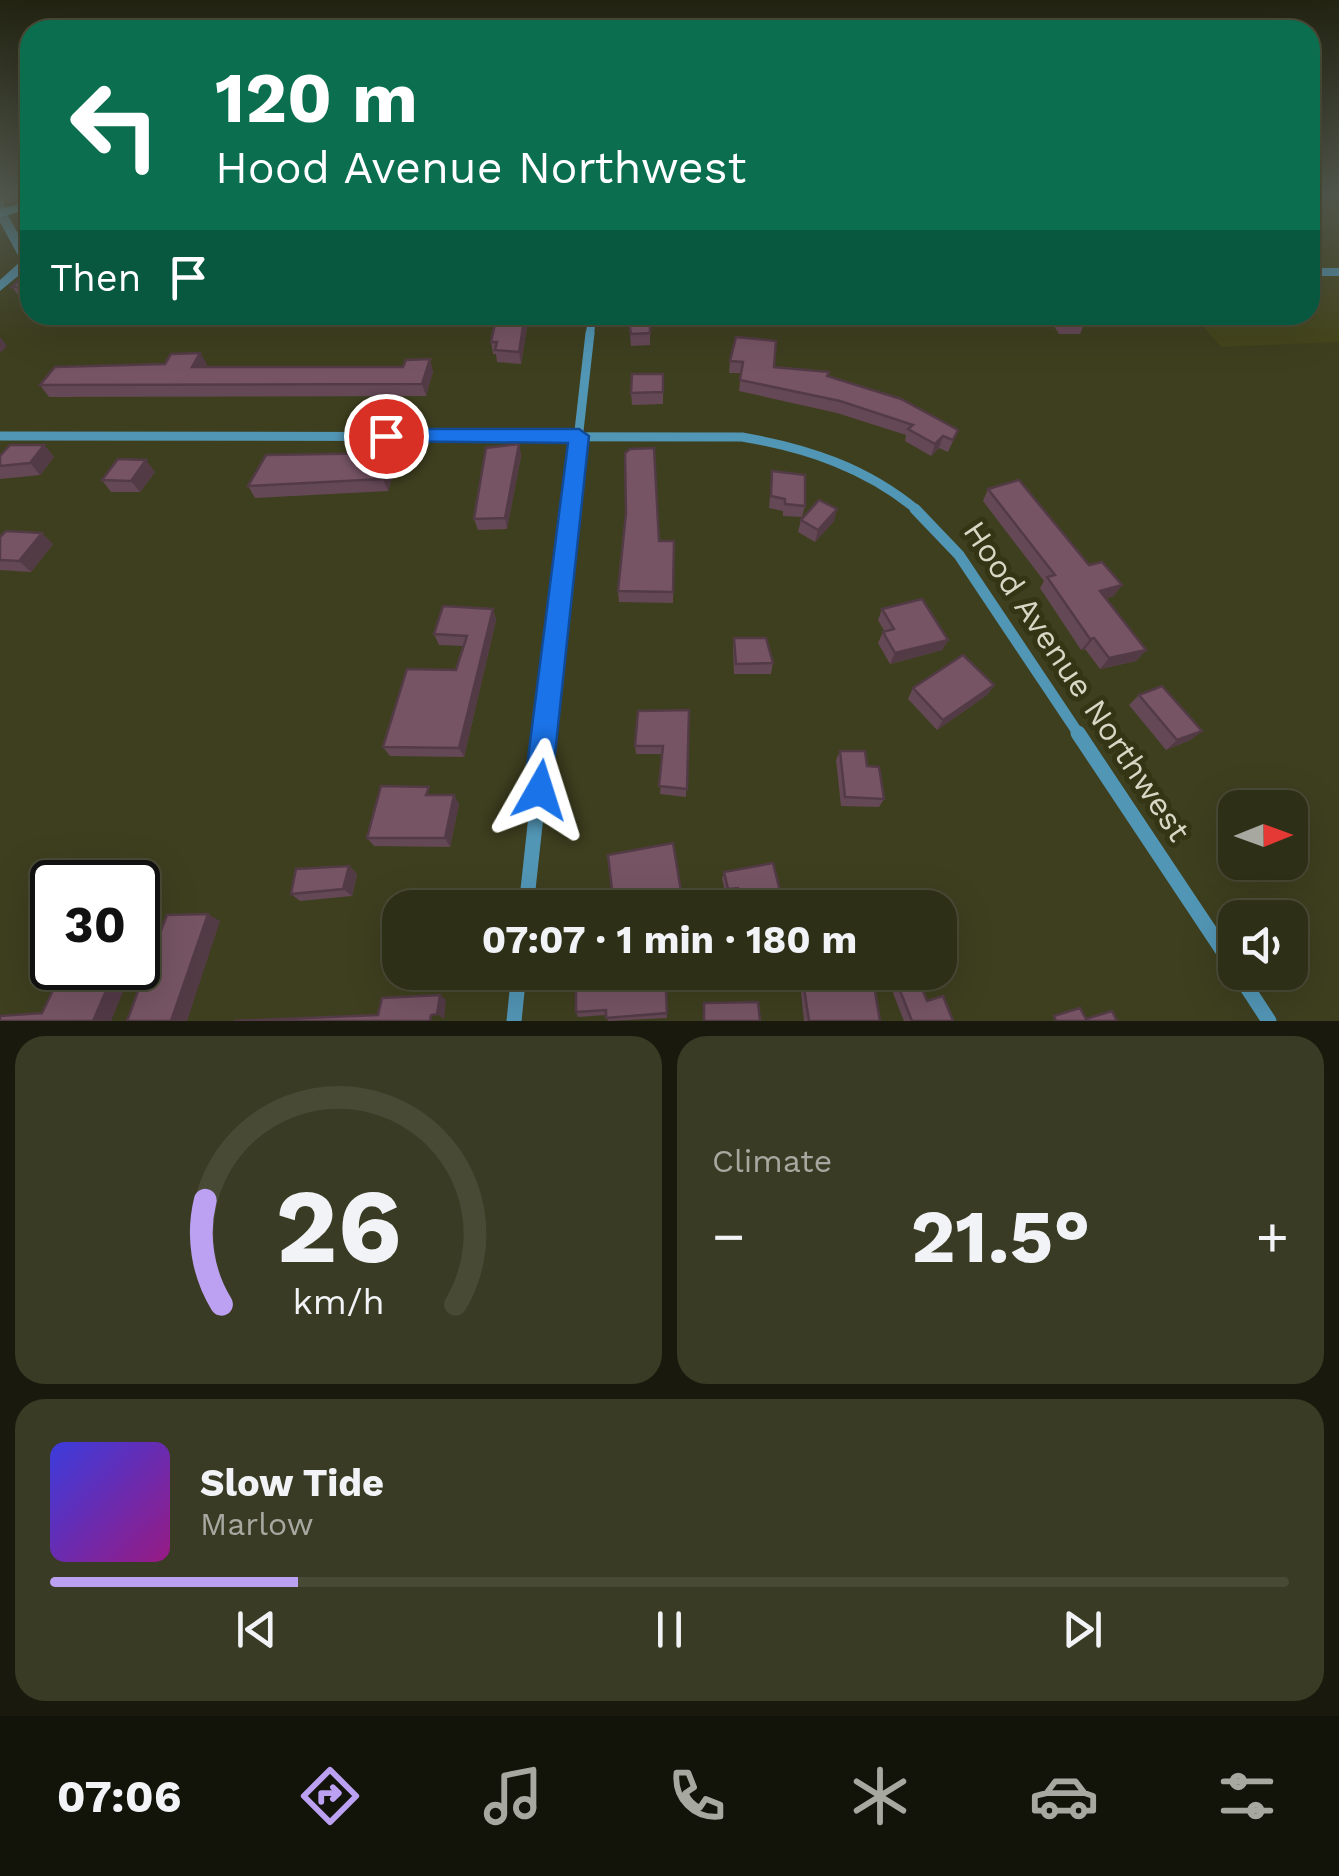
<!DOCTYPE html>
<meta charset="utf-8">
<style>
body{margin:0;font-family:"Work Sans",sans-serif;background:#3a3b24;color:#f1f3f6;height:100vh;display:flex;flex-direction:column;font-size:38px;white-space:nowrap}
*{box-sizing:border-box;margin:0}
p{font-size:32px;color:#a7a9a1}
.icon{flex:none;width:55px;height:55px;fill:none;stroke:currentColor;stroke-width:2;stroke-linecap:round;stroke-linejoin:round}
.map{position:relative;height:1021px;overflow:hidden}
.drawer{display:flex;flex-direction:column;gap:15px;padding:15px;background:#191a0d;flex:1}
.drawer>*{flex:none}
.guide{position:absolute;left:20px;top:20px;width:1300px;height:305px;border-radius:30px;box-shadow:0 10px 40px #0002,0 0 0 2px #494a36;background:#0b6e4f;color:#fff;overflow:hidden}
.needle{width:65px;rotate:89deg}
.tools{position:absolute;left:1218px;top:790px;display:grid;gap:20px}
.tools a{display:grid;place-items:center;width:90px;height:90px;border-radius:20px;background:#2e2f17;box-shadow:0 10px 40px #0002,0 0 0 2px #494a36;font-size:50px}
.speed{position:absolute;left:30px;top:860px;display:flex;gap:20px;font-size:50px;font-weight:700;text-align:center}
.speed>*{display:grid;place-content:center;width:130px;height:130px;border-radius:50%;background:#2e2f17;box-shadow:0 10px 40px #0002,0 0 0 2px #494a36;line-height:1}
.speed .limit{border:5px solid #111;border-radius:15px;background:#fff;color:#111}
.pin{position:absolute;display:grid;place-items:center;width:85px;height:85px;color:#fff;margin:-42px;border:5px solid #fff;border-radius:50%;box-shadow:0 2px 10px #0007}
.me{position:absolute;width:110px;margin:-55px;rotate:6deg;stroke-linejoin:round;filter:drop-shadow(0 0 8px #0008)}
.turn{display:flex;align-items:center;gap:35px;height:210px;padding:0 30px;font-size:45px}
.turn .icon{width:130px;height:130px;stroke-width:2.5}
.turn b{display:block;font-size:70px;line-height:85px}
.then{display:flex;align-items:center;height:95px;padding:0 30px;background:#0003;gap:20px;font-size:38px}
.big{font-size:75px;font-weight:700;line-height:1.1}
.drawer .tile{flex:1;display:flex;flex-direction:column;justify-content:center;gap:15px;min-width:0;padding:0 35px;border-radius:30px;background:#3a3b24}
.drawer .dial{align-items:center;gap:0}
.dial svg{height:260px;overflow:visible;fill:none;stroke:#494a36;stroke-width:7;stroke-linecap:round;text-anchor:middle}
.dial text{fill:#f1f3f6;stroke:none}
.song{display:flex;align-items:center;gap:30px}
.cover{width:120px;height:120px;border-radius:15px;background:linear-gradient(135deg,hsl(240 70% 55%),hsl(310 70% 35%))}
.played{height:10px;border-radius:5px;background:linear-gradient(90deg,#bca0f2 20%,#494a36 20%)}
.keys{display:flex;justify-content:space-around;direction:ltr}
.heat{display:flex;justify-content:space-between;align-items:center;font-size:55px;direction:ltr}
.drawer .tiles{flex:1;display:grid;gap:15px;grid-template-columns:1fr 1fr}
.tile:last-child{grid-column:span 2}
.trip{position:absolute;left:382px;top:890px;width:575px;height:100px;border-radius:30px;background:#2e2f17;box-shadow:0 10px 40px #0002,0 0 0 2px #494a36;font-weight:700;line-height:100px;text-align:center}
.tab-bar{display:flex;height:160px;justify-content:space-around;align-items:center;background:#121309;color:#a7a9a1}
.tab-bar .icon{width:70px;height:70px}
.tab-bar .on{color:#bca0f2}
.tab-bar b{font-size:45px;color:#f1f3f6}
.map>svg:first-child{display:block}
.built{fill:#45461d}
.lines{fill:none;stroke-linecap:round;stroke-linejoin:round}
.minor-far3{stroke:#5296b5;stroke-width:8}
.minor-far2{stroke:#5296b5;stroke-width:9}
.minor-far1{stroke:#5296b5;stroke-width:11}
.minor{stroke:#5296b5;stroke-width:15}
.tertiary{fill:#5296b5;fill-rule:evenodd}
.secondary{fill:#51c8fa;fill-rule:evenodd}
.wall{fill:#654856}
.shaded-wall{fill:#533b46}
.building{fill:#765464;stroke:#533b46;stroke-width:2.5}
.route{fill:#1a73e8;stroke:#114b97;stroke-width:2.5}
.labels{text-anchor:middle;stroke-width:10;stroke-linejoin:round;paint-order:stroke}
.street-label{font-size:32px;fill:#d6d7c4;stroke:#343514}
</style>
<div class="map">
<svg width="1339" height="1021" viewBox="0 0 1339 1021">
<rect width="100%" height="100%" fill="#3e3f1f"/>
<!-- built -->
<path class="built" d="M 1310,196 L 1339,196 L 1339,342 L 1221,347 L 1193,315 L 1310,315 Z"/>
<g class="lines">
<!-- minor-far3 -->
<g class="minor-far3">
<path d="M 0,202 L 1,213"/>
<path d="M 1310,272 L 1339,272"/>
<path d="M 590,335 L 592,315"/>
</g>
<!-- minor-far2 -->
<g class="minor-far2">
<path d="M 0,436 L 742,437 C 807,448 867,468 918,511"/>
<path d="M 570,511 L 590,333"/>
</g>
<!-- minor-far1 -->
<g class="minor-far1">
<path d="M 915,509 L 959,555 L 1080,736"/>
<path d="M 545,736 L 570,509"/>
</g>
<!-- minor -->
<g class="minor">
<path d="M 1078,733 L 1235,969"/>
<path d="M 526,908 L 545,733"/>
<path d="M 1237,972 L 1269,1021"/>
<path d="M 514,1021 L 519,972"/>
</g>
<!-- tertiary -->
<path class="tertiary" d="M 0,210 L 7,213 L 30,256 L 30,266 L 0,291 L 0,280 L 21,261 L 0,222 Z"/>
<!-- secondary -->
<path class="secondary" d="M 30,201 L 30,209 L 0,217 L 0,209 Z"/>
</g>
<!-- wall -->
<g class="wall">
<path d="M 30,270 L 30,304 L 25,304 L 12,287 Z"/>
<path d="M 492,315 L 529,315 L 521,364 L 497,362 L 496,354 L 493,354 L 491,342 L 497,319 L 493,319 Z"/>
<path d="M 628,315 L 650,315 L 650,345 L 631,346 Z"/>
<path d="M 1047,315 L 1081,315 L 1085,322 L 1080,334 L 1059,334 Z"/>
<path d="M 736,337 L 774,367 L 828,377 L 958,430 L 948,452 L 939,448 L 931,456 L 905,441 L 906,435 L 837,413 L 739,391 L 741,373 L 729,373 L 730,361 Z"/>
<path d="M 207,364 L 205,367 L 433,371 L 426,396 L 49,397 L 40,385 Z"/>
<path d="M 663,374 L 663,404 L 632,405 L 631,393 Z"/>
<path d="M 519,444 L 521,456 L 507,529 L 478,530 L 474,519 Z"/>
<path d="M 44,445 L 54,457 L 40,475 L 0,479 L 0,456 Z"/>
<path d="M 396,464 L 388,491 L 255,498 L 248,486 Z"/>
<path d="M 772,471 L 805,506 L 802,517 L 783,516 L 783,511 L 769,508 Z"/>
<path d="M 155,472 L 140,492 L 111,492 L 102,480 Z"/>
<path d="M 988,489 L 1114,596 L 1106,598 L 1146,650 L 1136,661 L 1100,669 L 1085,649 L 1081,650 L 1040,588 L 1044,581 L 983,501 Z"/>
<path d="M 801,520 L 834,521 L 815,542 L 798,532 Z"/>
<path d="M 0,537 L 53,544 L 31,572 L 0,570 Z"/>
<path d="M 659,541 L 674,541 L 673,603 L 619,602 L 618,591 Z"/>
<path d="M 493,609 L 496,620 L 464,757 L 390,756 L 383,747 L 456,670 L 463,646 L 439,645 L 434,634 Z"/>
<path d="M 882,609 L 948,640 L 942,650 L 890,664 L 878,643 L 883,632 L 885,632 L 878,620 Z"/>
<path d="M 734,638 L 773,663 L 771,674 L 734,674 L 733,649 Z"/>
<path d="M 994,685 L 987,695 L 937,730 L 908,699 L 913,688 Z"/>
<path d="M 1139,695 L 1202,731 L 1190,740 L 1166,750 L 1129,705 Z"/>
<path d="M 689,710 L 686,797 L 660,794 L 663,754 L 636,754 L 635,746 Z"/>
<path d="M 840,751 L 884,799 L 879,807 L 841,806 L 836,760 Z"/>
<path d="M 454,795 L 459,804 L 450,847 L 374,846 L 367,838 Z"/>
<path d="M 349,866 L 357,874 L 352,896 L 300,901 L 291,894 Z"/>
<path d="M 724,872 L 782,899 L 779,906 L 770,908 L 739,908 L 737,895 L 726,896 L 722,879 Z"/>
<path d="M 682,897 L 682,904 L 665,908 L 614,908 Z"/>
<path d="M 665,972 L 667,1018 L 608,1021 L 606,1015 L 578,1017 L 576,1012 Z"/>
<path d="M 804,988 L 880,1021 L 804,1021 L 801,993 Z"/>
<path d="M 899,988 L 927,1001 L 953,1021 L 904,1021 L 893,993 Z"/>
</g>
<!-- shaded-wall -->
<g class="shaded-wall">
<path d="M 525,315 L 529,315 L 521,364 L 519,352 Z"/>
<path d="M 0,337 L 7,346 L 0,353 Z"/>
<path d="M 200,353 L 207,364 L 198,378 L 192,367 Z"/>
<path d="M 430,359 L 433,371 L 426,396 L 422,384 Z"/>
<path d="M 943,436 L 939,448 L 931,456 L 935,444 Z"/>
<path d="M 519,444 L 521,456 L 507,529 L 505,518 Z"/>
<path d="M 44,445 L 54,457 L 40,475 L 30,463 Z"/>
<path d="M 392,453 L 396,464 L 388,491 L 383,479 Z"/>
<path d="M 146,460 L 155,472 L 140,492 L 131,481 Z"/>
<path d="M 837,509 L 834,521 L 815,542 L 818,530 Z"/>
<path d="M 42,533 L 53,544 L 31,572 L 19,561 Z"/>
<path d="M 1122,585 L 1114,596 L 1092,602 L 1100,591 Z"/>
<path d="M 493,609 L 496,620 L 464,757 L 459,748 Z"/>
<path d="M 1094,638 L 1085,649 L 1081,650 L 1090,639 Z"/>
<path d="M 948,640 L 942,650 L 890,664 L 895,653 Z"/>
<path d="M 1146,650 L 1136,661 L 1100,669 L 1109,658 Z"/>
<path d="M 994,685 L 987,695 L 937,730 L 943,720 Z"/>
<path d="M 1202,731 L 1190,740 L 1166,750 L 1177,740 Z"/>
<path d="M 454,795 L 459,804 L 450,847 L 445,838 Z"/>
<path d="M 349,866 L 357,874 L 352,896 L 343,889 Z"/>
<path d="M 208,914 L 220,921 L 187,1021 L 171,1021 Z"/>
<path d="M 116,968 L 131,973 L 111,1021 L 93,1021 Z"/>
<path d="M 440,995 L 446,1000 L 444,1019 L 437,1014 Z"/>
</g>
<!-- building -->
<g class="building">
<path d="M 30,270 L 30,287 L 12,287 Z"/>
<path d="M 497,315 L 525,315 L 519,352 L 495,350 L 497,342 L 491,342 Z"/>
<path d="M 628,315 L 650,315 L 650,333 L 631,334 Z"/>
<path d="M 1060,315 L 1081,315 L 1085,322 L 1064,322 Z"/>
<path d="M 736,337 L 776,341 L 774,367 L 829,372 L 827,376 L 901,399 L 958,430 L 953,440 L 943,436 L 935,444 L 908,429 L 913,425 L 840,401 L 740,380 L 743,362 L 730,361 Z"/>
<path d="M 200,353 L 192,367 L 403,367 L 406,360 L 430,359 L 422,384 L 40,385 L 55,367 L 165,364 L 171,354 Z"/>
<path d="M 632,374 L 663,374 L 663,392 L 631,393 Z"/>
<path d="M 519,444 L 505,518 L 474,519 L 486,448 Z"/>
<path d="M 10,445 L 44,445 L 30,463 L 0,466 L 0,456 Z"/>
<path d="M 654,448 L 659,541 L 674,541 L 673,592 L 618,591 L 626,513 L 625,453 L 630,449 Z"/>
<path d="M 392,453 L 383,479 L 248,486 L 266,455 Z"/>
<path d="M 118,459 L 146,460 L 131,481 L 102,480 Z"/>
<path d="M 772,471 L 805,475 L 805,506 L 785,504 L 785,499 L 771,496 Z"/>
<path d="M 1019,480 L 1089,565 L 1102,562 L 1122,585 L 1100,591 L 1146,650 L 1109,658 L 1094,638 L 1090,639 L 1047,577 L 1055,575 L 988,489 Z"/>
<path d="M 819,500 L 837,509 L 818,530 L 801,520 Z"/>
<path d="M 6,531 L 42,533 L 19,561 L 0,560 L 0,537 Z"/>
<path d="M 922,599 L 948,640 L 895,653 L 883,632 L 894,629 L 882,609 Z"/>
<path d="M 443,606 L 493,609 L 459,748 L 383,747 L 407,669 L 456,670 L 467,636 L 434,634 Z"/>
<path d="M 734,638 L 766,638 L 773,663 L 736,664 Z"/>
<path d="M 963,655 L 994,685 L 943,720 L 913,688 Z"/>
<path d="M 1162,686 L 1202,731 L 1177,740 L 1139,695 Z"/>
<path d="M 689,710 L 687,789 L 659,786 L 663,746 L 635,746 L 638,711 Z"/>
<path d="M 840,751 L 865,751 L 867,766 L 879,767 L 884,799 L 845,797 Z"/>
<path d="M 381,786 L 429,787 L 426,795 L 454,795 L 445,838 L 367,838 Z"/>
<path d="M 673,843 L 682,897 L 629,908 L 614,908 L 608,855 Z"/>
<path d="M 773,863 L 782,899 L 742,906 L 738,888 L 728,889 L 724,872 Z"/>
<path d="M 349,866 L 343,889 L 291,894 L 296,869 Z"/>
<path d="M 208,914 L 171,1021 L 127,1021 L 143,978 L 116,968 L 93,1021 L 0,1021 L 0,1016 L 42,1013 L 64,968 L 138,968 L 138,965 L 148,965 L 167,915 Z"/>
<path d="M 940,939 L 945,951 L 940,952 Z"/>
<path d="M 576,972 L 665,972 L 667,1013 L 606,1018 L 606,1010 L 576,1012 Z"/>
<path d="M 919,982 L 927,1001 L 943,996 L 953,1021 L 912,1021 L 899,988 Z"/>
<path d="M 874,986 L 880,1021 L 809,1021 L 804,988 Z"/>
<path d="M 440,995 L 437,1014 L 431,1015 L 430,1021 L 234,1021 L 378,1015 L 382,998 Z"/>
<path d="M 758,1002 L 760,1021 L 704,1021 L 704,1003 Z"/>
<path d="M 1080,1008 L 1086,1019 L 1112,1011 L 1117,1021 L 1056,1021 L 1054,1016 Z"/>
</g>
<!-- sky -->
<linearGradient id="sky" x2="0" y2="1"><stop stop-color="#222311"/><stop offset="0.58" stop-color="#52584d"/><stop offset="1" stop-color="#52584d" stop-opacity="0"/></linearGradient>
<rect width="1339" height="339" fill="url(#sky)"/>
<!-- route -->
<path class="route" d="M 386,429 L 579,429 L 589,436 L 550,801 L 540,805 L 529,801 L 524,790 L 568,443 L 378,441 L 378,431 Z"/>
<g class="labels">
<!-- street labels -->
<g class="street-label">
<text transform="translate(1077 681) rotate(56)" y="11">Hood Avenue Northwest</text>
</g>
</g>
</svg>
<div class="tools">
<a><svg class="needle" viewBox="-14 -14 28 28"><path d="M0-13l5 13h-10z" fill="#e53935"/><path d="M0 13l5-13h-10z" fill="#a7a9a1"/></svg></a>
<a><svg class="icon" aria-label="sound" viewBox="0 0 24 24"><path d="M4 9h4l5-4v14l-5-4H4zM17 9q2 3 0 6"/></svg></a>
</div>
<div class="speed"><div class="limit">30</div></div>
<div class="pin" style="left:386px;top:436px;background:#d93025"><svg class="icon" aria-label="arrive" viewBox="0 0 24 24"><path d="M6 21V4h12l-3 4 3 4H6"/></svg></div>
<svg class="me" style="left:540px;top:790px" viewBox="-20 -20 40 40"><path d="M0-17L14 15 0 8-14 15z" fill="#1a73e8" stroke="#fff" stroke-width="4"/></svg>
<div class="trip">07:07 · 1 min · 180 m</div>
<div class="guide">
<div class="turn"><svg class="icon" aria-label="left" viewBox="0 0 24 24"><path d="M17 20v-9H6M10 6l-5 5 5 5"/></svg><div><b>120 m</b>Hood Avenue Northwest</div></div>
<div class="then">Then<svg class="icon" aria-label="arrive" viewBox="0 0 24 24"><path d="M6 21V4h12l-3 4 3 4H6"/></svg></div>
</div>
</div>
<section class="drawer">
<div class="tiles">
<div class="tile dial"><svg viewBox="0 0 100 80">
<path d="M14 69A42 42 0 1 1 86 69"/>
<path d="M14 69A42 42 0 0 1 9 37" stroke="#bca0f2"/>
<text x="50" y="56" font-size="32" font-weight="700">26</text>
<text x="50" y="72" font-size="11">km/h</text>
</svg></div>
<div class="tile"><p>Climate</p>
<div class="heat"><a>−</a><b class="big">21.5°</b><a>+</a></div>
</div>
<div class="tile">
<div class="song"><i class="cover"></i><div><b>Slow Tide</b><p>Marlow</p></div></div>
<div class="played"></div>
<div class="keys"><svg class="icon" aria-label="previous" viewBox="0 0 24 24"><path d="M18 5L8 12l10 7zM5 5v14"/></svg><svg class="icon" aria-label="pause" viewBox="0 0 24 24"><path d="M8 5v14M16 5v14"/></svg><svg class="icon" aria-label="next" viewBox="0 0 24 24"><path d="M6 5l10 7-10 7zM19 5v14"/></svg></div>
</div>
</div>
</section>
<nav class="tab-bar">
<b>07:06</b>
<svg class="icon on" aria-label="directions" viewBox="0 0 24 24"><path d="M12 3l9 9-9 9-9-9zM9 14v-3h6M13 9l2 2-2 2"/></svg>
<svg class="icon" aria-label="music" viewBox="0 0 24 24"><path d="M9 18V5l10-2v13"/><circle cx="6" cy="18" r="3"/><circle cx="16" cy="16" r="3"/></svg>
<svg class="icon" aria-label="phone" viewBox="0 0 24 24"><path d="M5 4h4l2 5-3 2q2 4 5 5l2-3 5 2v4C11 20 4 13 5 4z"/></svg>
<svg class="icon" aria-label="climate" viewBox="0 0 24 24"><path d="M12 3v18M4 7l16 10M4 17L20 7"/></svg>
<svg class="icon" aria-label="car" viewBox="0 0 24 24"><path d="M5 17H2v-5l4-1 3-4h7l3 4 3 1v5h-3M9 17h6M6 11h13"/><circle cx="7" cy="17" r="2"/><circle cx="17" cy="17" r="2"/></svg>
<svg class="icon" aria-label="filters" viewBox="0 0 24 24"><path d="M4 7h16M4 17h16"/><circle cx="9" cy="7" r="2"/><circle cx="15" cy="17" r="2"/></svg>
</nav>
